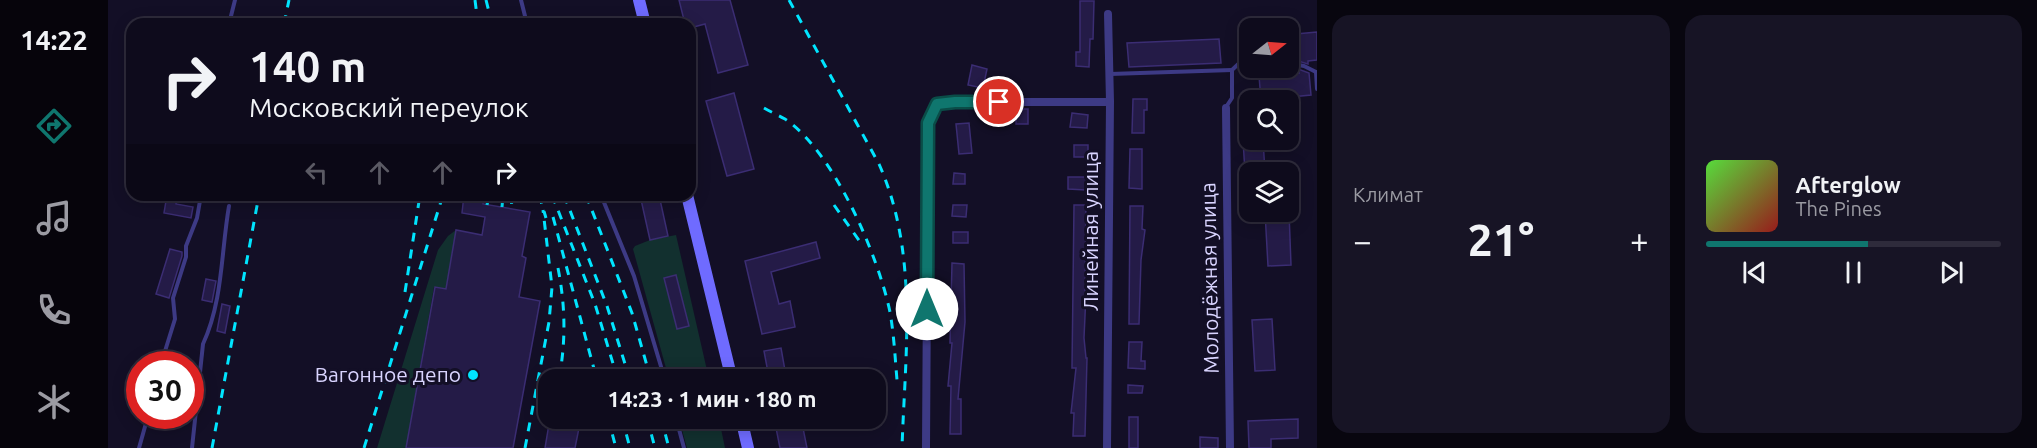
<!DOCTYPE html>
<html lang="ru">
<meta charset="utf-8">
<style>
body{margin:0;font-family:Ubuntu,sans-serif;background:#171425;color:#f1f3f6;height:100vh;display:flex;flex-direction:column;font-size:22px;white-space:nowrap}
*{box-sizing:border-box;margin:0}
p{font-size:20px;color:#9b9ba3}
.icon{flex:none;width:33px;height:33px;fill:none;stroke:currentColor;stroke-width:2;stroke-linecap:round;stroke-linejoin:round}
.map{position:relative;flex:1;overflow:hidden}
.panel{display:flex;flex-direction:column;gap:15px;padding:15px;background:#08060f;width:720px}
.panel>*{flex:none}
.banner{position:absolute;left:18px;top:18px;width:570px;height:183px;border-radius:18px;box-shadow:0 3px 15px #0003,0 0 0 2px #2e2b3b;background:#0e0b1c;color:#f1f3f6;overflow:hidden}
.needle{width:39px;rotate:73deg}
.fabs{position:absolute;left:1131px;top:18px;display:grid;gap:12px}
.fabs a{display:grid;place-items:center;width:60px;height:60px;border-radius:12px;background:#0e0b1c;box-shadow:0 3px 15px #0003,0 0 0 2px #2e2b3b;font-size:30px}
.speed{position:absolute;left:18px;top:351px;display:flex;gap:12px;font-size:30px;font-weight:700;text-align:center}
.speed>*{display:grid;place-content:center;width:78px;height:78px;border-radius:50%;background:#0e0b1c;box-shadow:0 3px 15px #0003,0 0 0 2px #2e2b3b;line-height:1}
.speed .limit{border:9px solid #d22;background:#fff;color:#111}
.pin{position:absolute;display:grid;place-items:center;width:51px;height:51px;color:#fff;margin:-26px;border:3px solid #fff;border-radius:50%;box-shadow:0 2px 6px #0007}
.me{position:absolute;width:66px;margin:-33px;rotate:0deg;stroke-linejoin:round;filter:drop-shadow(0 0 4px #0008)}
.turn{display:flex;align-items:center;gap:21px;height:126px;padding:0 24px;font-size:27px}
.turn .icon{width:78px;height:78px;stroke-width:2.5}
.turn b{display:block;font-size:42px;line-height:51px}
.lanes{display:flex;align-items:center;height:57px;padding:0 24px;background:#0003;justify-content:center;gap:30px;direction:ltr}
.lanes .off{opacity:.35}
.big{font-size:45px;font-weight:600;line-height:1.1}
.panel .widget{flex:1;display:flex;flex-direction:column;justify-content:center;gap:9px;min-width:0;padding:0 21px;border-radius:18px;background:#171425}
.song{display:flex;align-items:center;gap:18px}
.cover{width:72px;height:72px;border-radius:9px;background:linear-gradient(135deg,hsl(110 70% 55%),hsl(0 70% 35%))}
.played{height:6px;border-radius:3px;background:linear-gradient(90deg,#0f766e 55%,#2e2b3b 55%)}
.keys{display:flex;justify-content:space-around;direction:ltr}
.heat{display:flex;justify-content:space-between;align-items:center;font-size:33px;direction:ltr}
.panel .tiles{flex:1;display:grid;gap:15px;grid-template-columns:repeat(2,1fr)}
.trip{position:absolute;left:430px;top:369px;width:348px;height:60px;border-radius:18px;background:#0e0b1c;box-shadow:0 3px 15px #0003,0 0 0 2px #2e2b3b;font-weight:600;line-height:60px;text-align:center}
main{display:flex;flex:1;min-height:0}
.tab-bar{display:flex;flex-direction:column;width:108px;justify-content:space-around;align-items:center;background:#06040b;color:#9b9ba3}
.tab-bar .icon{width:42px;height:42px}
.tab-bar .current{color:#0f766e}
.tab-bar b{font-size:27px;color:#f1f3f6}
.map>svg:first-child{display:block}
.green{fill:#12302f}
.building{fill:#241b47;stroke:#3b2d73;stroke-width:1.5}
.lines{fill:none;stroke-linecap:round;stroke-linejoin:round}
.lane{stroke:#3d3a85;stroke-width:4}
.street{stroke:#3d3a85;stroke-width:8}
.secondary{stroke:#6f6bff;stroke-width:12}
.rail{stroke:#00e5ff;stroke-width:3;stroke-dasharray:9 8;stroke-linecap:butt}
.route-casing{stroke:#0a4d48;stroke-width:15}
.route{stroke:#0f766e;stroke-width:10}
.poi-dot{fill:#00e5ff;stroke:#130f26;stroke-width:2}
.labels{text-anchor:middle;stroke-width:6;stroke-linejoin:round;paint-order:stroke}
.street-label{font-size:21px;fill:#d9d4ff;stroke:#130f26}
.poi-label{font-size:21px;fill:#d9d4ff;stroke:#130f26;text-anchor:end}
</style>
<main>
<nav class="tab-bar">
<b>14:22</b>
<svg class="icon current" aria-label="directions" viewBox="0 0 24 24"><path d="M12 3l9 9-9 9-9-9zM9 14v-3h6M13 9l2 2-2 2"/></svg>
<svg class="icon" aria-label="music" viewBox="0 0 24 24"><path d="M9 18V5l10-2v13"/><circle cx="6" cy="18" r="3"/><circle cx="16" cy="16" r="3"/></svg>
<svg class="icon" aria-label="phone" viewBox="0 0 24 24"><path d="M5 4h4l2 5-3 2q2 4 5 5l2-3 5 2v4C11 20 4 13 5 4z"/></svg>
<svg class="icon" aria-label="climate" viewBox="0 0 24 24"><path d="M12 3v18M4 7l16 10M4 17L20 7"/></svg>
</nav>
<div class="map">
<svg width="1209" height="448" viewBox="0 0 1209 448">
<rect width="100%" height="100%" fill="#130f26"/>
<!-- green -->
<g class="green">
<path d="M 348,230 L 338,289 L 326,287 L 298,448 L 269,448 L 330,250 L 340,236 Z"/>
<path d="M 568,235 L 601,379 L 561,379 L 525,249 L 527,246 L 542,240 Z"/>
<path d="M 571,419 L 611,419 L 617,448 L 579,448 Z"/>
</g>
<!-- building -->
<g class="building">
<path d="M 571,0 L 622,0 L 640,65 L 610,73 L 597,24 L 582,28 L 582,24 L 577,24 Z"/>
<path d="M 972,1 L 986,1 L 985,39 L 982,39 L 981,67 L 968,66 L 968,52 L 972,52 Z"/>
<path d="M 1209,32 L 1209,60 L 1200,61 L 1200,64 L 1190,61 L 1188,34 Z"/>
<path d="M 1111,39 L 1113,63 L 1021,67 L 1019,43 Z"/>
<path d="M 864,65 L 879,69 L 875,88 L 860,85 Z"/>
<path d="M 1190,69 L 1201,73 L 1203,95 L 1153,100 L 1151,76 L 1191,73 Z"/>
<path d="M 626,93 L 646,169 L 619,176 L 598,101 Z"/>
<path d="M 1025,99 L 1039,99 L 1039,110 L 1036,110 L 1036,133 L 1024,133 Z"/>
<rect x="908" y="109" width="12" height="15"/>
<path d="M 964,113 L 980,115 L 979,128 L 962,127 Z"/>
<path d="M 1134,115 L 1142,115 L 1142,139 L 1135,139 Z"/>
<path d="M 861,123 L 864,153 L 851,154 L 848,124 Z"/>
<path d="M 1135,140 L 1155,140 L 1157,172 L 1137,172 Z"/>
<rect x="966" y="145" width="14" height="12"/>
<path d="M 1022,149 L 1034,149 L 1034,189 L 1021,188 Z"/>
<path d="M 846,173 L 857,174 L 857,184 L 845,184 Z"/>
<path d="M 960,177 L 979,177 L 978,190 L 960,189 Z"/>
<path d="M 59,195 L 69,195 L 68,204 L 85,207 L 83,218 L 56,213 Z"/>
<path d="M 356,195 L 376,195 L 375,204 L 422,212 L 414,256 L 418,258 L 411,297 L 432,301 L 405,448 L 298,448 L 327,287 L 338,289 L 348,230 L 374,235 L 377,217 L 354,213 Z"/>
<path d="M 532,195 L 551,195 L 560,236 L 542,240 Z"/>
<path d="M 845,205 L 859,205 L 858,217 L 844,216 Z"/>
<path d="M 966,205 L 978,205 L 977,294 L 978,294 L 976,338 L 978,358 L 979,358 L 977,436 L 965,436 L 966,413 L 963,413 L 968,368 L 964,368 Z"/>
<path d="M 1022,206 L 1035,206 L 1034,229 L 1037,230 L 1033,260 L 1031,324 L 1021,324 Z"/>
<path d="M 1157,212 L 1181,212 L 1183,265 L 1160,266 Z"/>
<rect x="845" y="232" width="15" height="11"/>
<path d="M 708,242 L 712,258 L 663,272 L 671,304 L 682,301 L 687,327 L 654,334 L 637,261 Z"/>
<path d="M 62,249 L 74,252 L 74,256 L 61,298 L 48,294 Z"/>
<path d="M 844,263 L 856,264 L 857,322 L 850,399 L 853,399 L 853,434 L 842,434 L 843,386 L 840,386 L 844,343 L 842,343 Z"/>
<path d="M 568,275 L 581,326 L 569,329 L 556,278 Z"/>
<path d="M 98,279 L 108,281 L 104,302 L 94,300 Z"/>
<path d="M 114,304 L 122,306 L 117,333 L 109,331 Z"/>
<path d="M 1164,319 L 1167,370 L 1147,371 L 1144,320 Z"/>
<path d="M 1021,342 L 1034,342 L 1033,361 L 1037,361 L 1037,369 L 1020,368 Z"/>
<path d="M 673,348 L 678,376 L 661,378 L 656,351 Z"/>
<path d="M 1020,385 L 1035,386 L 1034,393 L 1020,393 Z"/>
<rect x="1021" y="417" width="9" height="31"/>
<path d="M 442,418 L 473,418 L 467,448 L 437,448 Z"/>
<path d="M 666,418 L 693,418 L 699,448 L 672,448 Z"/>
<path d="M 1190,419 L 1190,438 L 1163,439 L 1163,448 L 1141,448 L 1140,421 Z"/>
<path d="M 1092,437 L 1110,438 L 1110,448 L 1092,448 Z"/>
</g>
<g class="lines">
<!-- lane -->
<g class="lane">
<path d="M 413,0 L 419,24"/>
<path d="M 121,24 L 127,0"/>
<path d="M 1180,63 L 1196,66 L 1208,72"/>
<path d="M 1208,72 L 1209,89"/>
<path d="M 1002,74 L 1124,70"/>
<path d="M 1118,107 L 1124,98 L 1124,70 L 1142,53"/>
<path d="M 493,195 L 526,276 L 557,380"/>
<path d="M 53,364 L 67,319 L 65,298 L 78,257 L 78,246 L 89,218 L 93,195"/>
<path d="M 568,418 L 576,448"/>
<path d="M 31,448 L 40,416"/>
<path d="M 84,448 L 95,344 C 115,301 113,252 121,206"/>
</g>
<!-- street -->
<g class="street">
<path d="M 1118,108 L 1122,448"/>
<path d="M 818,448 L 820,123 L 829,104 L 847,102 L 1002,102"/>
<path d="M 999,448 L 1002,102 L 1000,14"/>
</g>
<!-- secondary -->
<g class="secondary">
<path d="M 531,0 L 537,24"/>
<path d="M 579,195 L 624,380"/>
<path d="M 633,418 L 640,448"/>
</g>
<!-- rail -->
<g class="rail">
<path d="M 367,0 L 370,24"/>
<path d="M 378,0 L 384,24"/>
<path d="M 681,0 L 771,164 C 811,254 797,353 794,448"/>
<path d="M 176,24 L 181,0"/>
<path d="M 656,108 C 663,112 670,115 677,119 C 726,152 770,255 782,312 C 786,335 787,357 789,380"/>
<path d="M 403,195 L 404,209"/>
<path d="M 431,195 L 438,218"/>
<path d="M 444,195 L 487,304 L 510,380"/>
<path d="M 456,195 L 499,306 L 522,380"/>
<path d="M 478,195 L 524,313 L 543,380"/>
<path d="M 379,205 L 381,195"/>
<path d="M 726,205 L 755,246"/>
<path d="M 394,207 L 395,195"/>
<path d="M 445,217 L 489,380"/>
<path d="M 450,268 C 457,304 458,337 452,373"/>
<path d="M 297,292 L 312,195"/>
<path d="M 500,418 L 508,448"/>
<path d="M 514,418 L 522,448"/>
<path d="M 539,418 L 547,448"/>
<path d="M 553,418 L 561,448"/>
<path d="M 104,448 L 151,195"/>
<path d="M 256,448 L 335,195"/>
<path d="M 417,448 L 441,322 L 444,287 L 435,210"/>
</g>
</g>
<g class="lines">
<defs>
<path id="route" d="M 819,309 L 820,123 L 829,104 L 847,102 L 891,102"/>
</defs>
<!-- route casing -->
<use href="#route" class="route-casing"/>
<!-- route -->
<use href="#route" class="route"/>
</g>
<!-- markers -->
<circle class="poi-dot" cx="365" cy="375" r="6"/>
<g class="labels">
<!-- street labels -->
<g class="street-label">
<text transform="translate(983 231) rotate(-90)" y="7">Линейная улица</text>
<text transform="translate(1102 278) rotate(-91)" y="7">Молодёжная улица</text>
</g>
<!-- poi labels -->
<g class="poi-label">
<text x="353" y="382">Вагонное депо</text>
</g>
</g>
</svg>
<div class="fabs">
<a><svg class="needle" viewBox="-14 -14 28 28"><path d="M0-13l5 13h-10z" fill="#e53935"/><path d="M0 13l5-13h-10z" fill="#9b9ba3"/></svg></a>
<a><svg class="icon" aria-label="search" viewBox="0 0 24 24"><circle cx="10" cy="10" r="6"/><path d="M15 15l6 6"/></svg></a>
<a><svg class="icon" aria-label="layers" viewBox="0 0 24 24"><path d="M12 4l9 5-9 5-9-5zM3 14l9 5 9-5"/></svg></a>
</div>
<div class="speed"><div class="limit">30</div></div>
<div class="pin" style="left:891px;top:102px;background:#d93025"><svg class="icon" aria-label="arrive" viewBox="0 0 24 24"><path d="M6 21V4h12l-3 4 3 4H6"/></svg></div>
<svg class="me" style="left:819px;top:309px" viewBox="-20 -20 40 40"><circle r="19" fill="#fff"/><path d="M0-13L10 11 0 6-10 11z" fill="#0f766e"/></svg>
<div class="trip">14:23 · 1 мин · 180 m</div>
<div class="banner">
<div class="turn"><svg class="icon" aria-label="right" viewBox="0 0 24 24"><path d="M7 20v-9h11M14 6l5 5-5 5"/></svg><div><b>140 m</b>Московский переулок</div></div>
<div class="lanes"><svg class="icon off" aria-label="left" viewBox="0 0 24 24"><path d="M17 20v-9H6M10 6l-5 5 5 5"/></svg><svg class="icon off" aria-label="ahead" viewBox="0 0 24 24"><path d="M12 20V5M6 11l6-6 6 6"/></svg><svg class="icon off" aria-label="ahead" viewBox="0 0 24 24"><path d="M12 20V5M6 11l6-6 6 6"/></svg><svg class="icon" aria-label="right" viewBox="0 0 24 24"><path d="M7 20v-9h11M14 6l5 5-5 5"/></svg></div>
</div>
</div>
<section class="panel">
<div class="tiles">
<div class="widget"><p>Климат</p>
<div class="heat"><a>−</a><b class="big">21°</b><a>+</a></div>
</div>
<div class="widget">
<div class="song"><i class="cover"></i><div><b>Afterglow</b><p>The Pines</p></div></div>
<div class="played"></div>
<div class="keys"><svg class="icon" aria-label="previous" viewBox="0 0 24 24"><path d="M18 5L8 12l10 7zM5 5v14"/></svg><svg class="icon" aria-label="pause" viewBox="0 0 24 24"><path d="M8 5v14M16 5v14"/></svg><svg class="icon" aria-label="next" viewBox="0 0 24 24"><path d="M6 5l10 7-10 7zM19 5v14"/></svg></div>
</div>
</div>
</section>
</main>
